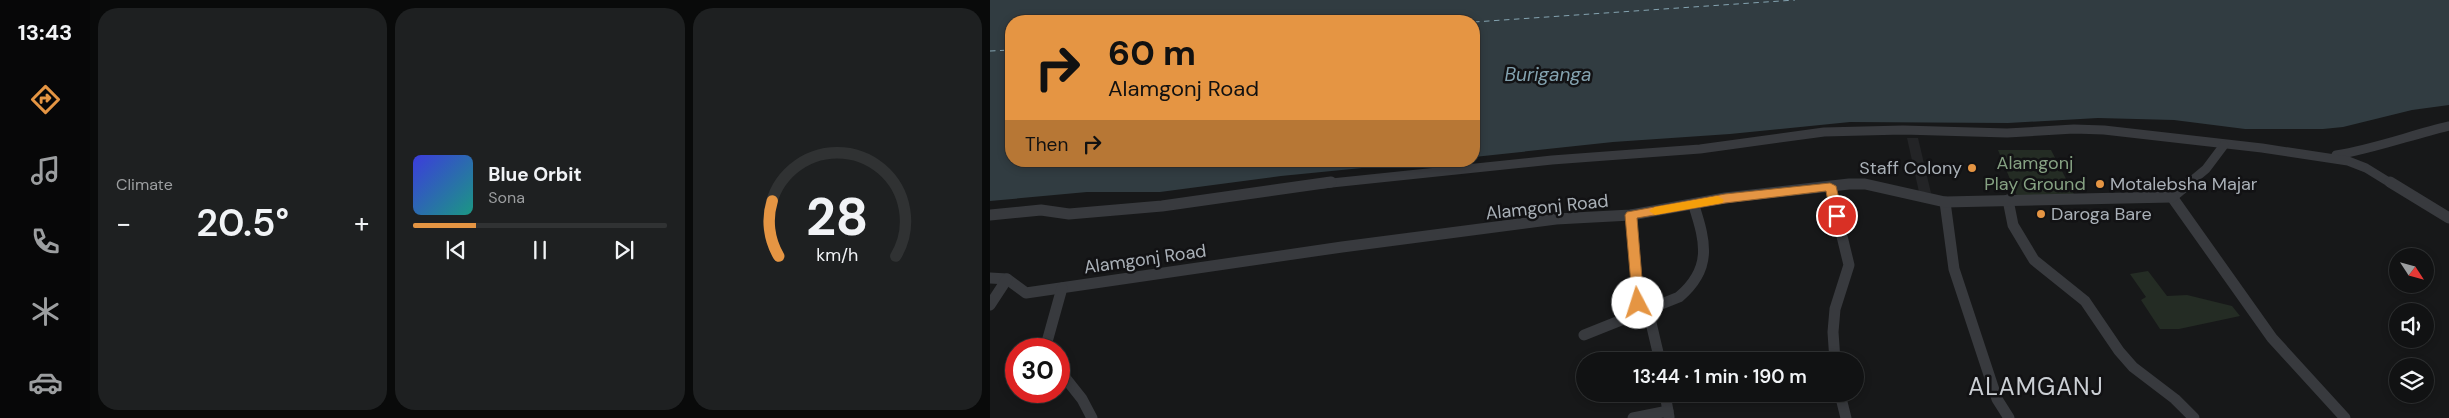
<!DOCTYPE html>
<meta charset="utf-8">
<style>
body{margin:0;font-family:"DM Sans",sans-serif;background:#1e2021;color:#f1f3f6;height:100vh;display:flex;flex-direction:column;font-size:19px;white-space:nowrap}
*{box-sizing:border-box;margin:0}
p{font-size:16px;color:#9c9ea0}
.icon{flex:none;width:28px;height:28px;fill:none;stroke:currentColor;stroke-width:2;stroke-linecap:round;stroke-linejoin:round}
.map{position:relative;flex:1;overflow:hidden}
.details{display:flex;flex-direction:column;gap:8px;padding:8px;background:#090a0a;width:900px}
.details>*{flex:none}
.top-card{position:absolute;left:15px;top:15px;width:475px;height:152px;border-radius:20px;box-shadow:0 2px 8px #0003,0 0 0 1px #303233;background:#e59543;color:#111;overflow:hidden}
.needle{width:32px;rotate:126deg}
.controls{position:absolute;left:1399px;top:248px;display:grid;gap:10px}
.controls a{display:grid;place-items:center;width:45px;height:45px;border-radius:50%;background:#111213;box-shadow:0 2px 8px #0003,0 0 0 1px #303233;font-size:25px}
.speed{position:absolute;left:15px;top:338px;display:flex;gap:10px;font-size:25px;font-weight:700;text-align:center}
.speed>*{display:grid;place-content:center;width:65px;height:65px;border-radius:50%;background:#111213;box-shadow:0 2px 8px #0003,0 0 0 1px #303233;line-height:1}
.speed .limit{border:8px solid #d22;background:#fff;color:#111}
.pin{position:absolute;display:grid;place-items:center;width:42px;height:42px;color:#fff;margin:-21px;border:2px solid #fff;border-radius:50%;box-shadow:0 1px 5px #0007}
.me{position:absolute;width:55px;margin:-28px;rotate:355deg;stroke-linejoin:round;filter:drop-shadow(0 0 4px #0008)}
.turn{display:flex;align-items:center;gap:18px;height:105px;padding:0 20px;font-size:22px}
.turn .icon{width:65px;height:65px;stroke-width:2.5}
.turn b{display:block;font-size:35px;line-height:42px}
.then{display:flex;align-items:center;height:48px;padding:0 20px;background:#0003;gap:10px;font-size:19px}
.big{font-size:38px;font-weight:600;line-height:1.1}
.details .card{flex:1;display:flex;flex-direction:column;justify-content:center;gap:8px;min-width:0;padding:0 18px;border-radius:20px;background:#1e2021}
.details .dial{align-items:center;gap:0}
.dial svg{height:130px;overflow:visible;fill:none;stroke:#303233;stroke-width:7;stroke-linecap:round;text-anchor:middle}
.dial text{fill:#f1f3f6;stroke:none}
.song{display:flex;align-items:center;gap:15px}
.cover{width:60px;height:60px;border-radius:8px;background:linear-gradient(135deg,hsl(240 70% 55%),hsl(170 70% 35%))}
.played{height:5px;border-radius:2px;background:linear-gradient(90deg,#e59543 25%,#303233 25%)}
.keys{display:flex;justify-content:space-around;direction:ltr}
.heat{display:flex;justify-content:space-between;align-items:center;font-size:28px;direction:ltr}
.details .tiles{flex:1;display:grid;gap:8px;grid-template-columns:repeat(3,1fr)}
.trip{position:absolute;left:586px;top:352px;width:288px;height:50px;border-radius:25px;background:#111213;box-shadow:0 2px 8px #0003,0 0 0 1px #303233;font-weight:600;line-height:50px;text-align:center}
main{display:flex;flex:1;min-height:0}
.tab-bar{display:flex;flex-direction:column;width:90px;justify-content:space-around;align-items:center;background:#070708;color:#9c9ea0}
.tab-bar .icon{width:35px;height:35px}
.tab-bar .selected{color:#e59543}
.tab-bar b{font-size:22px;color:#f1f3f6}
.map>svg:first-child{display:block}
.built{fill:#232426}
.green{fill:#242c24}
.water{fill:#313c41}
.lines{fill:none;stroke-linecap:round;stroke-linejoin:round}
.ferry{stroke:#84a3b0;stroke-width:1;stroke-dasharray:5.5 4.5;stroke-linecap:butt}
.minor-far1{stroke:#383a3e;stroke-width:9}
.minor{stroke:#383a3e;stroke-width:11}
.route{fill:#e59543;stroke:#95612c}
.slow{fill:#f59e0b}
.poi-dot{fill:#e59543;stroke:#121214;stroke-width:2}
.labels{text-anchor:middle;stroke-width:5;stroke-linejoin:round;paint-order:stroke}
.park-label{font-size:18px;fill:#86a283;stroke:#121214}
.poi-label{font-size:18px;fill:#aab1b8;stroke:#121214;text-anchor:start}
.street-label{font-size:18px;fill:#aab1b8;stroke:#121214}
.water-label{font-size:19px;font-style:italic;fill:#84a3b0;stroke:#121214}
.near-quarter-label{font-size:24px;letter-spacing:1px;fill:#cbcfd4;stroke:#121214}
</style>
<main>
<nav class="tab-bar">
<b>13:43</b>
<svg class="icon selected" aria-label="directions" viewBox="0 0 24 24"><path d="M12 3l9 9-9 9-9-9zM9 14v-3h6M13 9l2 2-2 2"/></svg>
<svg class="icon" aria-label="music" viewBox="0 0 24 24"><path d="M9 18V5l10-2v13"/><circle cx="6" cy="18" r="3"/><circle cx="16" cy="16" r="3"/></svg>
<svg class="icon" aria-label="phone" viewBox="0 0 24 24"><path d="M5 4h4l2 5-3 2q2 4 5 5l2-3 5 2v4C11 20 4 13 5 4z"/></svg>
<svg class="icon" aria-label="climate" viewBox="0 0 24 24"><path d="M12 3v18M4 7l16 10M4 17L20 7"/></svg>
<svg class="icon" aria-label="car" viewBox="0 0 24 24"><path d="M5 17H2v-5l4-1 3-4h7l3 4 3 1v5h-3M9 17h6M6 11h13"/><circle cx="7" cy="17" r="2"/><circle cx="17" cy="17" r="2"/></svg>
</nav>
<section class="details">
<div class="tiles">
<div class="card"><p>Climate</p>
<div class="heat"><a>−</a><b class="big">20.5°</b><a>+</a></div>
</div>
<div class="card">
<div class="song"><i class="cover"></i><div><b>Blue Orbit</b><p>Sona</p></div></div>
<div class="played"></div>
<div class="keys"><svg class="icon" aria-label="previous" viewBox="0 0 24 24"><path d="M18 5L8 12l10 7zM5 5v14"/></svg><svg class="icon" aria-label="pause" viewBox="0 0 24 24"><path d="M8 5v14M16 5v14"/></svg><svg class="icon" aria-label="next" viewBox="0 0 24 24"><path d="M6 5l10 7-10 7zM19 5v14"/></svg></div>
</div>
<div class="card dial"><svg viewBox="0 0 100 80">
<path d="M14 69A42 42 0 1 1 86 69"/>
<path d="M14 69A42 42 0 0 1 10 35" stroke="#e59543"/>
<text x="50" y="56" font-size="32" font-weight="700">28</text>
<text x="50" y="72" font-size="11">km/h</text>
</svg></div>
</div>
</section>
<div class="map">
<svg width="1459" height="418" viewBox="0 0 1459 418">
<rect width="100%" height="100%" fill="#171819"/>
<!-- built -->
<path class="built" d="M 917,138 L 928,138 L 941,193 L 929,192 Z"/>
<!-- green -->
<g class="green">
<path d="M 1008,150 L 1061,150 L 1085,196 L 1027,196 Z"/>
<path d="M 1158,271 L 1177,296 L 1197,295 L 1242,306 L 1250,316 L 1189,329 L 1170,329 L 1151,300 L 1156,297 L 1140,274 Z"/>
</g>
<!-- water -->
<path class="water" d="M 0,0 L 1459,0 L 1459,105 L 1422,110 L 1353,127 L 1333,129 L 1255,129 L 1184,120 L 1108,118 L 1018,123 L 860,122 L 740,134 L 623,142 L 484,157 L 484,21 L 21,21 L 21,161 L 443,161 L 291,176 L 170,192 L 97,192 L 0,201 Z"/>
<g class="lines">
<!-- ferry -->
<g class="ferry">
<path d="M 484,22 L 805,0"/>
<path d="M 0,51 L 21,50"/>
</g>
<!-- minor-far1 -->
<g class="minor-far1">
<path d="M 1346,155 C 1384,149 1421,135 1459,126"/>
<path d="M 332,184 L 562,160 L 710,149 L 834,132 L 913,130 L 1017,133 L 1084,129 L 1114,130 L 1272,148 L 1358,161 L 1376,168 L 1402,184"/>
<path d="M 1198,184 L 1216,169 L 1234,145"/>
</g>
<!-- minor -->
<g class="minor">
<path d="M 1400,182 L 1459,218"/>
<path d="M 840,187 L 859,265 L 845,309 L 843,332 L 845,361"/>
<path d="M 1182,197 L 1282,338 L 1355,418"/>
<path d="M 1182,197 L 1200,182"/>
<path d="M 1018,200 L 1023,225 L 1044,260 L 1095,301 L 1129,351 L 1143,367 L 1185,399 L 1204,418"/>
<path d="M 955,202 L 964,269 L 1007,399 L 1019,418"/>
<path d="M 0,215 L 51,210 L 79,214 L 172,206 L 341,182"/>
<path d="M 641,215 L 650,313"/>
<path d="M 0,278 L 17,279 L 36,293 L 352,247 L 566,219 L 641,215 L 735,198 L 859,184 L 875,184 L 955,202 L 1182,197"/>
<path d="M 0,305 L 17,279"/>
<path d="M 658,310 L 670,361"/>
<path d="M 594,335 L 689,297 C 722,269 716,243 704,206"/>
<path d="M 55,349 L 72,288"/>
<path d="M 69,370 L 92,399 L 102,418"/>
<path d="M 675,394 L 679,417"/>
<path d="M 850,394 L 856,418"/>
<path d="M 643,418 L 678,411"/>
</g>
</g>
<!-- route -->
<path class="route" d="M 840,183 L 846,186 L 853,216 L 847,221 L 841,216 L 836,191 L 735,203 L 647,218 L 654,303 L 652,307 L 643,307 L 635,215 L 637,212 L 735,194 Z"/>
<!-- slow -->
<path class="slow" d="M 728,196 L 734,200 L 732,203 L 665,215 L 659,211 L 665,207 Z"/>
<!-- markers -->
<g class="poi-dot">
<circle cx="982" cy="168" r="5"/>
<circle cx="1110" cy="184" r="5"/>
<circle cx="1051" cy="214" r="5"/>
</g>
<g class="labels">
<!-- park labels -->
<g class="park-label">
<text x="1045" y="169">Alamgonj<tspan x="1045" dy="21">Play Ground</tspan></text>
</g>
<!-- poi labels -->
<g class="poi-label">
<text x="972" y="174" text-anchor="end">Staff Colony</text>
<text x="1120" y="190">Motalebsha Majar</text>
<text x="1061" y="220">Daroga Bare</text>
</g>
<!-- street labels -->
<g class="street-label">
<text transform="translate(557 207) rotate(-6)" y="6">Alamgonj Road</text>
<text transform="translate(155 259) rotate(-8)" y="6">Alamgonj Road</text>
</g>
<!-- water labels -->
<g class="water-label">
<text x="558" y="81">Buriganga</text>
</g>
<!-- near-quarter labels -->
<g class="near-quarter-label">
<text x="1046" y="395">ALAMGANJ</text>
</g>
</g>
</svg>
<div class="controls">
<a><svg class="needle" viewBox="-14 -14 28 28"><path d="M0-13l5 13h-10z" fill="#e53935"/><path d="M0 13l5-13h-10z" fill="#9c9ea0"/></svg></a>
<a><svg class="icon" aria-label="sound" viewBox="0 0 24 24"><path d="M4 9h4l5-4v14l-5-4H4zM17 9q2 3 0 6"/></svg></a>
<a><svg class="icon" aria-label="layers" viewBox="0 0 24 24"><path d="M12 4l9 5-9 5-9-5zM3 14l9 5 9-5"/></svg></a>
</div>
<div class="speed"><div class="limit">30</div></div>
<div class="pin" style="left:847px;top:216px;background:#d93025"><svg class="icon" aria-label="arrive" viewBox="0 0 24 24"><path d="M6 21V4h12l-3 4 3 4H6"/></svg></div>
<svg class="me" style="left:648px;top:303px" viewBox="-20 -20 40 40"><circle r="19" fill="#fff"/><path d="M0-13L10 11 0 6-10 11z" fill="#e59543"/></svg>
<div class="trip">13:44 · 1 min · 190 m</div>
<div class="top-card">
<div class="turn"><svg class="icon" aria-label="right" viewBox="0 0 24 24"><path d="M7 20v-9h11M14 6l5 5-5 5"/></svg><div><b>60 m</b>Alamgonj Road</div></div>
<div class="then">Then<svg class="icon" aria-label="right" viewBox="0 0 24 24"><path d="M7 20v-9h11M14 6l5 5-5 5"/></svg></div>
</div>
</div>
</main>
